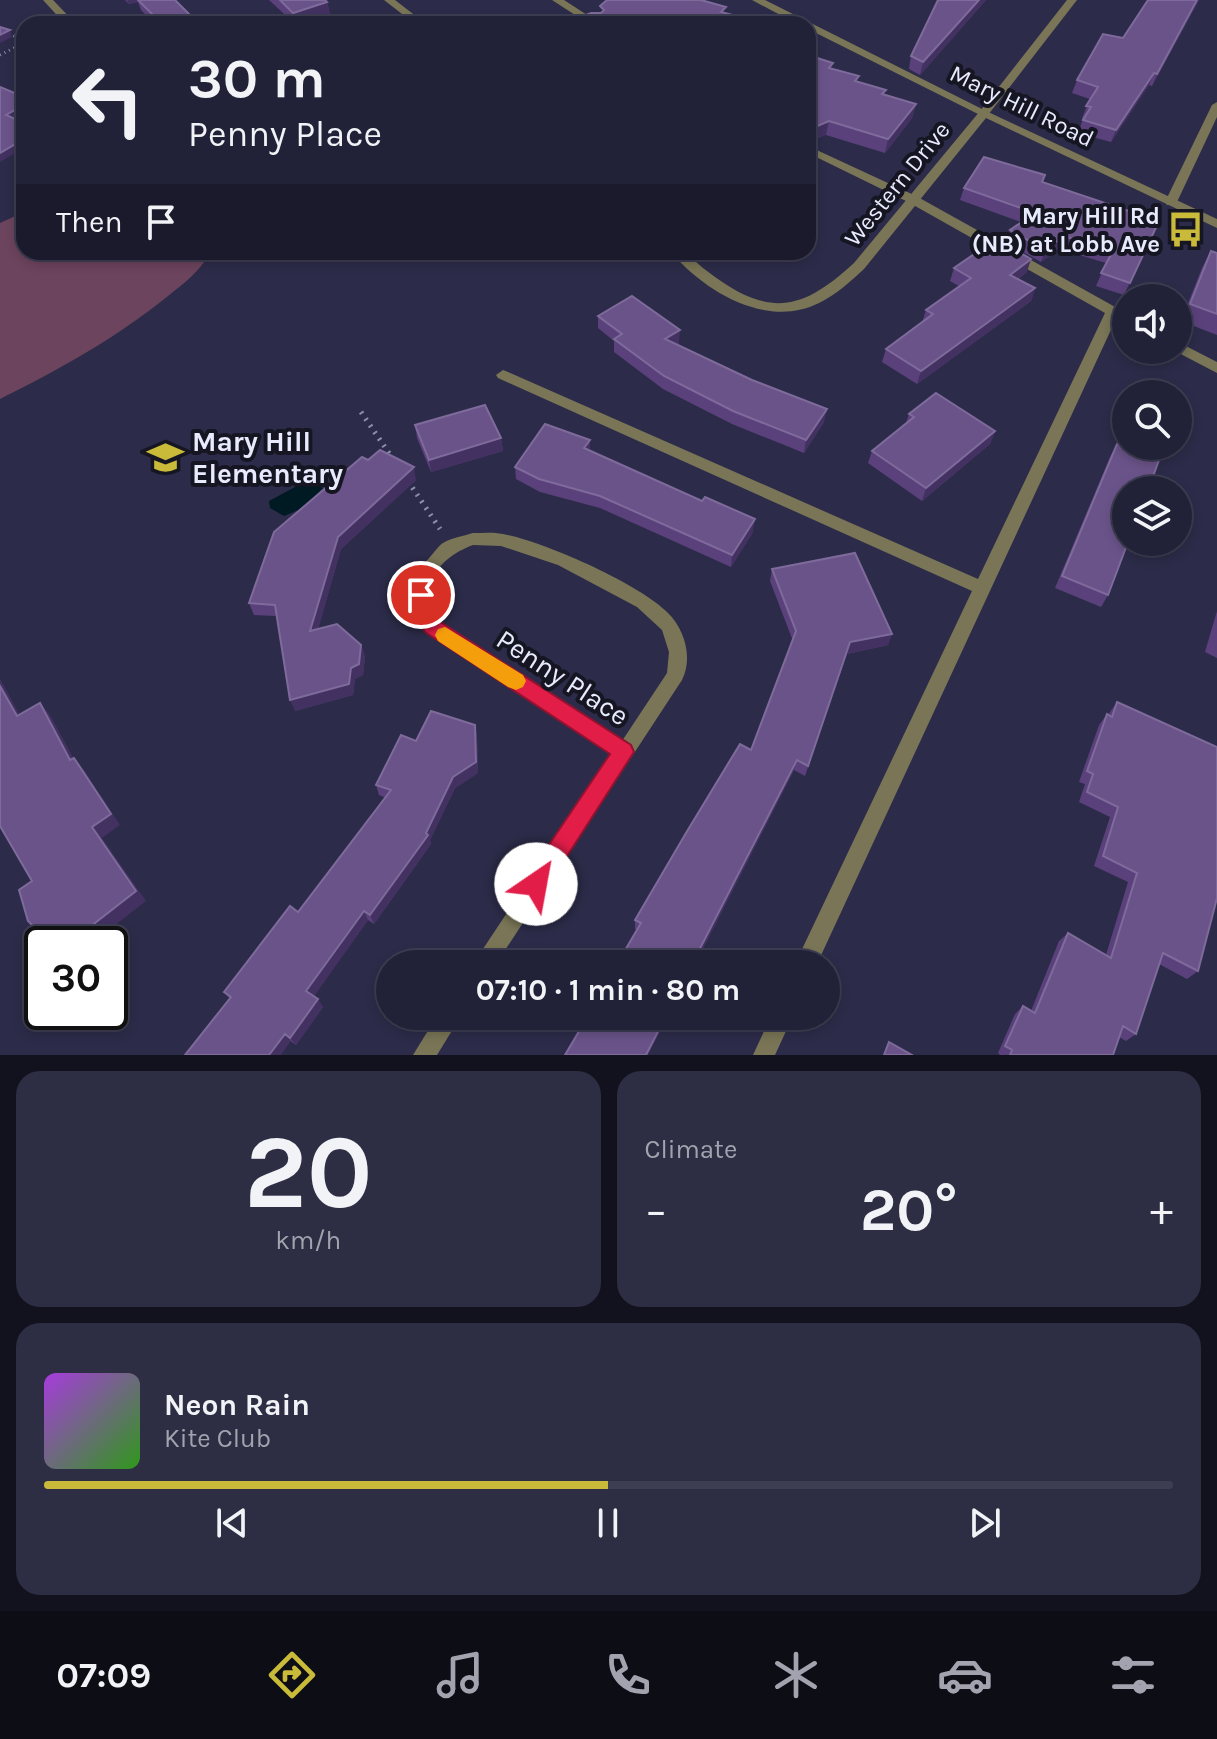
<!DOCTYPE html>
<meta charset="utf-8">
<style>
body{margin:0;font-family:Karla,sans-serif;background:#2d2e43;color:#f1f3f6;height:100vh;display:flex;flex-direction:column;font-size:30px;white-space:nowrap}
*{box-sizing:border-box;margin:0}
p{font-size:26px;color:#a2a3ae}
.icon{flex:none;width:44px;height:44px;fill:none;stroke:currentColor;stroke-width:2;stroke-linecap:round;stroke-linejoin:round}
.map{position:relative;height:1055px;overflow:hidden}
.sheet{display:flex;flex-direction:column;gap:16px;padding:16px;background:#12121f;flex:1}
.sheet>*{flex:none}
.top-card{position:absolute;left:16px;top:16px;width:800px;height:244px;border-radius:24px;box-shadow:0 4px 12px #0003,0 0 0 2px #3e3e53;background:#212138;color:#f1f3f6;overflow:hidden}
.tools{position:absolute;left:1112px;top:284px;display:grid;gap:16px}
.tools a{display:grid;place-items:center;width:80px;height:80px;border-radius:50%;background:#212138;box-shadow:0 4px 12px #0003,0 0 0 2px #3e3e53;font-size:40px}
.speed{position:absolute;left:24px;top:926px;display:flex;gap:16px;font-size:40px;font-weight:700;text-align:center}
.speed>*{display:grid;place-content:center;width:104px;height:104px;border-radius:50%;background:#212138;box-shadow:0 4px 12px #0003,0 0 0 2px #3e3e53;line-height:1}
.speed .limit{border:4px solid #111;border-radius:12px;background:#fff;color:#111}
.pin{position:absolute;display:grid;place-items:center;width:68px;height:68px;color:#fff;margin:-34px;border:4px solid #fff;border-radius:50%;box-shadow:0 2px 8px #0007}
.me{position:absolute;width:88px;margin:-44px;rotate:33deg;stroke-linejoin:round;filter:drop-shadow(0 0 6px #0008)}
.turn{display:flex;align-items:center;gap:28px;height:168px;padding:0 40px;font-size:36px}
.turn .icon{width:104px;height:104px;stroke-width:2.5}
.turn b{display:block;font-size:56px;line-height:68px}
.then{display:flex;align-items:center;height:76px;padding:0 40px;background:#0003;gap:16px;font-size:30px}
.big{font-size:60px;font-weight:700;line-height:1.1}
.sheet .tile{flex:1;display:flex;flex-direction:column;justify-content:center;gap:12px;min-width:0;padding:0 28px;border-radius:24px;background:#2d2e43}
.sheet .dial{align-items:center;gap:0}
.dial b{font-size:104px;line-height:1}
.song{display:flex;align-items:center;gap:24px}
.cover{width:96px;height:96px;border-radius:12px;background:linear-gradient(135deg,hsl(280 70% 55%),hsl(110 70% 35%))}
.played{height:8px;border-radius:4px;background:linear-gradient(90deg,#c9ba3a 50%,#3e3e53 50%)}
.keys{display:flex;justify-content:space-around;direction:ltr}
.heat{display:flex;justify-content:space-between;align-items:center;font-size:44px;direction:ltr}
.sheet .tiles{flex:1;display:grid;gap:16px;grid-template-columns:1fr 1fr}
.tile:last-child{grid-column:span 2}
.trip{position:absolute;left:376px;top:950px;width:464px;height:80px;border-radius:40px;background:#212138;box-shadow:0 4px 12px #0003,0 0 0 2px #3e3e53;font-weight:700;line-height:80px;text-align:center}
.dock{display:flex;height:128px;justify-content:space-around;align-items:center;background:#0d0d16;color:#a2a3ae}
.dock .icon{width:56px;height:56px}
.dock .current{color:#c9ba3a}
.dock b{font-size:36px;color:#f1f3f6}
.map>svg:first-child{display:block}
.green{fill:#6c445d}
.water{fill:#001a24}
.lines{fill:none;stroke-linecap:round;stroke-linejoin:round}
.path-far1{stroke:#8d8ea7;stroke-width:3;stroke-dasharray:1 4;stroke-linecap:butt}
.path{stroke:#8d8ea7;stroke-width:5;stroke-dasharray:2 6;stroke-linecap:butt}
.service{fill:#797556;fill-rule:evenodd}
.minor{fill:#797556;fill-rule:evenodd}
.tertiary{fill:#797556;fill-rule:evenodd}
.wall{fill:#5b417b}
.shaded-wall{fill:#423161}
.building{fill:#6a5389;stroke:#7e6b9b;stroke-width:2}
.route{fill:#e11d48;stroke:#92132f;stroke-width:2}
.slow{fill:#f59e0b}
.labels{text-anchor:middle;stroke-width:8;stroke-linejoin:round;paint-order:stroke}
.far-street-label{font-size:24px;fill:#e8eafd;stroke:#161623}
.far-poi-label{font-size:24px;font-weight:bold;fill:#e8eafd;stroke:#161623;text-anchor:end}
.poi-label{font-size:28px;font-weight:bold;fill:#e8eafd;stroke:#161623;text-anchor:start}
.street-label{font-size:28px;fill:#e8eafd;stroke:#161623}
</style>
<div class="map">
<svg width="1217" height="1055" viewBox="0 0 1217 1055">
<rect width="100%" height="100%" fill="#2c2c4a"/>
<!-- green -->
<path class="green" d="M 24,212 L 24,252 L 210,252 C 201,271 184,283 168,296 C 116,338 60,369 0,399 L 0,223 Z"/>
<!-- water -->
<path class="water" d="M 308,480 L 323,488 L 303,508 L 284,516 L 270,508 L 269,501 Z"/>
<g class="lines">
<!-- path-far1 -->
<g class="path-far1">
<path d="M 0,29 L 24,41"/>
<path d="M 0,55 L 24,43"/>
</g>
<!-- path -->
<g class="path">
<path d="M 361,412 L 393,459"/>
<path d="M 408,481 L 440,529"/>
</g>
<!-- service -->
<g class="service">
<path d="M 552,0 L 564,0 L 601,24 L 589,24 Z"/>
<path d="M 1067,0 L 1077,0 L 988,115 L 980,115 L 980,111 Z"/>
<path d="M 808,146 L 916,196 L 1126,313 L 1126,323 L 1116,319 L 817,964 L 795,964 L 972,591 L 498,378 L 496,375 L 503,370 L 508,372 L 978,579 L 1105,313 L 908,202 L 808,153 Z"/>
<path d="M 1178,342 L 1217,362 L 1217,373 L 1173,350 L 1178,350 Z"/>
<path d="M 771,1016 L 793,1016 L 775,1055 L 753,1055 Z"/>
</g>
<!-- minor -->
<g class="minor">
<path d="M 43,0 L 53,0 L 76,24 L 65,24 Z"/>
<path d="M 752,0 L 765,0 L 990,113 L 980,115 L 808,29 L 808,24 L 797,24 Z"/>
<path d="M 1217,102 L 1217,117 L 1177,202 L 1175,205 L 1167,205 L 1165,202 L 1212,105 Z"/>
<path d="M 473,533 C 483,533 493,532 503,534 C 543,541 640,584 668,613 C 685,630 693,658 682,680 L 496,964 L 473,964 L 612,755 L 426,632 C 411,606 408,581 430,557 C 434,553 438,546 443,543 C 451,538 463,536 473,533 ZM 473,545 L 501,546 L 558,565 L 637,607 L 662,630 L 669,652 L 667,673 L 622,741 L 438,622 C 418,585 438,558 473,545 Z"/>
<path d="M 437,1016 L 461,1016 L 437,1055 L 413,1055 Z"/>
</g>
<!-- tertiary -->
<g class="tertiary">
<path d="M 384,0 L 395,0 L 426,24 L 415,24 Z"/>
<path d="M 984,110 L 1217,219 L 1217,228 L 986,118 L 864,269 C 850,282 837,294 819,303 C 767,329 705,292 671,252 C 690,252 692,260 707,271 C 767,317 800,313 854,263 L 980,111 Z"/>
</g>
</g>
<!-- wall -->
<g class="wall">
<path d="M 125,0 L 175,0 L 199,24 L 154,24 L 141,10 L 138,2 L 129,4 Z"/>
<path d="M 269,0 L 325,0 L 327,2 L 330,14 L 295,24 Z"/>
<path d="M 938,0 L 986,0 L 920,75 L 909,69 L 911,56 Z"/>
<path d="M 1148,0 L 1199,0 L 1152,86 L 1149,85 L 1111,142 L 1078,133 L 1083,119 L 1082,118 L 1090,99 L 1072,93 L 1077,80 L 1123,38 Z"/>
<path d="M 832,69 L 885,95 L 916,104 L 912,118 L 885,153 L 826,135 Z"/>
<path d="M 1043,182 L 1159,221 L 1124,295 L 1096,286 L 1106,263 L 1059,249 L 1041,262 L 1005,242 L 1010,230 L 1021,222 L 960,200 L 964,188 Z"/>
<path d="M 1211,251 L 1217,253 L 1217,335 L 1181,321 L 1202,268 Z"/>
<path d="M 954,268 L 1027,272 L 1018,279 L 1035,288 L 1031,301 L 917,384 L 882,362 L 886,349 L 922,323 L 926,310 L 959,286 L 950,281 Z"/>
<path d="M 598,316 L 679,343 L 677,345 L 824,422 L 804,453 L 732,424 L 663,389 L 614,352 L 614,341 L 598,328 Z"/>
<path d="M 909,414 L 995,431 L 990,444 L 922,501 L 868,463 L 872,451 L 906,423 Z"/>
<path d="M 415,425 L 501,438 L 503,451 L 431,472 L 417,438 Z"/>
<path d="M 1117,444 L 1108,595 L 1101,607 L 1055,588 L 1110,457 Z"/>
<path d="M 590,451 L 753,532 L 731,567 L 600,508 L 540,492 L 516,479 L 515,467 Z"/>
<path d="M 368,460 L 416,480 L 341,549 L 318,629 L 361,645 L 365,657 L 363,675 L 355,679 L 353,695 L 295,711 L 276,616 L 254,615 L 249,603 Z"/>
<path d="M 772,569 L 892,634 L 888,645 L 847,654 L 805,776 L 794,770 L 695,964 L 617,964 L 637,930 L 635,929 L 635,920 L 751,750 L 793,641 L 770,581 Z"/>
<path d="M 1217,611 L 1217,658 L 1205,652 Z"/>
<path d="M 1117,702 L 1198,971 L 1187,979 L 1159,964 L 1136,1034 L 1126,1041 L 1119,1037 L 1113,1055 L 1000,1055 L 998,1053 L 1015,1014 L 1023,1006 L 1031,1011 L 1059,941 L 1068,933 L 1106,955 L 1128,882 L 1094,866 L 1110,817 L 1079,802 L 1085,784 L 1079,782 L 1099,725 L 1107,714 L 1108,715 Z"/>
<path d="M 475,725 L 477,736 L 478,773 L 455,788 L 430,840 L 431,844 L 374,924 L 368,920 L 313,997 L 323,1007 L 296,1045 L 229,998 L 224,992 L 298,912 L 386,798 L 379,795 L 376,785 L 416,741 Z"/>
</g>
<!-- shaded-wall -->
<g class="shaded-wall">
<path d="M 127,0 L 137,0 L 138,2 L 129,4 Z"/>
<path d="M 979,0 L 986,0 L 920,75 L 923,62 Z"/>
<path d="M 1197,0 L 1199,0 L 1152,86 L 1157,74 Z"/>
<path d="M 327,2 L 330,14 L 296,24 L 293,13 Z"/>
<path d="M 10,30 L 12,37 L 0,43 L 0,35 Z"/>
<path d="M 1154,73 L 1149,85 L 1111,142 L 1116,130 Z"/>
<path d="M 916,104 L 912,118 L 885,153 L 888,139 Z"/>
<path d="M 24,105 L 24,113 L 9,122 L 6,115 Z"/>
<path d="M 829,121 L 826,135 L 808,143 L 808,130 Z"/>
<path d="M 24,139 L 24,148 L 0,162 L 0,153 Z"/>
<path d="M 1064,236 L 1059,249 L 1041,262 L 1045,250 Z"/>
<path d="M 1031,259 L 1027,272 L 1006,287 L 1010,275 Z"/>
<path d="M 1035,288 L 1031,301 L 917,384 L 921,371 Z"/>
<path d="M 680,330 L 679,343 L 665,352 L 665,339 Z"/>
<path d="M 827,409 L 824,422 L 804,453 L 806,440 Z"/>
<path d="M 995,431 L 990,444 L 922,501 L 926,488 Z"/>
<path d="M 501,438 L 503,451 L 431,472 L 429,460 Z"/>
<path d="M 590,440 L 590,453 L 584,448 Z"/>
<path d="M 414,467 L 416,480 L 341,549 L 314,643 L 310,631 L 338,537 Z"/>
<path d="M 755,519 L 753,532 L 731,567 L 732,555 Z"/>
<path d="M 892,634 L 888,645 L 847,654 L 805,776 L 850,642 Z"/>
<path d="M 361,645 L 365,657 L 363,675 L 355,679 L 353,695 L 295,711 L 290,700 L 351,668 Z"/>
<path d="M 0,679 L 27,728 L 17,716 L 0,686 Z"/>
<path d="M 40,703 L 50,715 L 81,772 L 70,760 Z"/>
<path d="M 475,725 L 477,736 L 478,773 L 455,788 L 430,840 L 431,844 L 374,924 L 370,915 L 426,833 Z"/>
<path d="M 74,758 L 84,770 L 120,825 L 102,838 L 146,901 L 91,944 L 68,944 Z"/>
<path d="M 797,760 L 794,770 L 695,964 L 692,964 Z"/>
<path d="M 364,911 L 368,920 L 312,999 L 306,991 Z"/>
<path d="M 318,999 L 323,1007 L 296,1045 L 290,1038 Z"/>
<path d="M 666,1016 L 668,1016 L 648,1055 L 646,1055 Z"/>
<path d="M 285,1034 L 291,1041 L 281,1055 L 269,1055 Z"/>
</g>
<!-- building -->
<g class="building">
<path d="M 138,0 L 175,0 L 199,24 L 162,24 Z"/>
<path d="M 280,0 L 325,0 L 327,2 L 293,13 Z"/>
<path d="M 607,0 L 701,0 L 726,7 L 721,12 L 748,19 L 743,24 L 521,24 L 535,19 L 540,22 L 554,16 L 565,23 L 591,13 L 601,13 L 604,10 L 600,6 Z"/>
<path d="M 938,0 L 979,0 L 923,62 L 911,56 Z"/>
<path d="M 1148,0 L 1197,0 L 1157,74 L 1154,73 L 1116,130 L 1083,120 L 1091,107 L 1086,106 L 1098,87 L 1077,80 L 1103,34 L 1123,38 Z"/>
<path d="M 0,27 L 10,30 L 0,35 Z"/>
<path d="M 808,55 L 833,63 L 829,68 L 859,76 L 855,81 L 886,90 L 882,94 L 916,104 L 888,139 L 829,121 L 808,130 Z"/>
<path d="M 0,87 L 24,97 L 24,105 L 6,115 L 24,123 L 24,139 L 0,153 Z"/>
<path d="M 984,157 L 1045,175 L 1042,182 L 1159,221 L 1130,283 L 1101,273 L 1113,251 L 1064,236 L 1045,250 L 1010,230 L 1035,213 L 964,188 Z"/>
<path d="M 996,239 L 1031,259 L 1010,275 L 1035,288 L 921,371 L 886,349 L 933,314 L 926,310 L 971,278 L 954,268 Z"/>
<path d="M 1211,251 L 1217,253 L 1217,314 L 1190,304 Z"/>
<path d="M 632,296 L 680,330 L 665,339 L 752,380 L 827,409 L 806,440 L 733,411 L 664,376 L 614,339 L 622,334 L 598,316 Z"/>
<path d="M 936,393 L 995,431 L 926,488 L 872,451 L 914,417 L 909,414 Z"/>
<path d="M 485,405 L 501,438 L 429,460 L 415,425 Z"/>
<path d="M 545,424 L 590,440 L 584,448 L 702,501 L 705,497 L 755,519 L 732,555 L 600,496 L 539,479 L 515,467 Z"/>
<path d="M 1117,444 L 1159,460 L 1148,490 L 1126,490 L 1126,542 L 1128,542 L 1108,595 L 1062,576 Z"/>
<path d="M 380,450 L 414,467 L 338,537 L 310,631 L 337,624 L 361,645 L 359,664 L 351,668 L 349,684 L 290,700 L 275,605 L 249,603 L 274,532 L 362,457 L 368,460 Z"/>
<path d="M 855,553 L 892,634 L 850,642 L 808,766 L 797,760 L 692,964 L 617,964 L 641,923 L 635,920 L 686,833 L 740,744 L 751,750 L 796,631 L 772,569 Z"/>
<path d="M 0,686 L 17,716 L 40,703 L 70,760 L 74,758 L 111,814 L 92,827 L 136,891 L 68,944 L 51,944 L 28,921 L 19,890 L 32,881 L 0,826 Z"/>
<path d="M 1117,702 L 1217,747 L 1217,898 L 1198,971 L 1163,953 L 1136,1034 L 1123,1026 L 1113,1055 L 1010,1055 L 1012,1050 L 1005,1046 L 1023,1006 L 1035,1013 L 1068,933 L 1111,958 L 1137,873 L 1103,856 L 1118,807 L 1087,792 L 1093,774 L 1087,771 L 1098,740 L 1107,714 L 1112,717 Z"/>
<path d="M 431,711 L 475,725 L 476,762 L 453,777 L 426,833 L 428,835 L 370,915 L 364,911 L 306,991 L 318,999 L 290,1038 L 285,1034 L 269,1055 L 185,1055 L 231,997 L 224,992 L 290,906 L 298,912 L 391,790 L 376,785 L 401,735 L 416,741 Z"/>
<path d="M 588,1016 L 666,1016 L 646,1055 L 565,1055 Z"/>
<path d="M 889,1042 L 912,1055 L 884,1055 Z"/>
</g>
<!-- route -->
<path class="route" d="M 421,587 L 427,589 L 432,609 L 439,621 L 631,745 L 634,752 L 544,892 L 536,896 L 528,892 L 525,884 L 528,876 L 610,754 L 425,632 C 417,619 407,605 414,589 Z"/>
<!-- slow -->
<path class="slow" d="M 445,627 L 523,675 L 526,681 L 523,687 L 516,690 L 508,687 L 438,641 L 435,635 L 438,629 Z"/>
<!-- icons -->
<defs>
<symbol id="bus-bare" viewBox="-9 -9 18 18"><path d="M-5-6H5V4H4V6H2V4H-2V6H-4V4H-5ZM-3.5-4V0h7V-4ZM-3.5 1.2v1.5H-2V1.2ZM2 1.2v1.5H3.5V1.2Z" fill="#c9ba3a" stroke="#161623" stroke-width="2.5" paint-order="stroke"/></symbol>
<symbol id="school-bare" viewBox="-9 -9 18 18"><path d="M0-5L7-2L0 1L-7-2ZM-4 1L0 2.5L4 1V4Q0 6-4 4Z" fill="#c9ba3a" stroke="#161623" stroke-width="2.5" paint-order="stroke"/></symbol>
</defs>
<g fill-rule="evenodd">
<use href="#bus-bare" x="1160" y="204" width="51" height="51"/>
<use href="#school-bare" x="140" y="432" width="51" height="51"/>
</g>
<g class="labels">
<!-- far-street labels -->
<g class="far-street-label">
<text transform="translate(1022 106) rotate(26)" y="8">Mary Hill Road</text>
<text transform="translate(897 184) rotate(-51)" y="8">Western Drive</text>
</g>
<!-- far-poi labels -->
<g class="far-poi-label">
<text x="1160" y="224">Mary Hill Rd<tspan x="1160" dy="28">(NB) at Lobb Ave</tspan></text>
</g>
<!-- poi labels -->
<g class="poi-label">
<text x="192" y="451">Mary Hill<tspan x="192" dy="32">Elementary</tspan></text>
</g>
<!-- street labels -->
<g class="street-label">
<text transform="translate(563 677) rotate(33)" y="10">Penny Place</text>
</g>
</g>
</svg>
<div class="tools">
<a><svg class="icon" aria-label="sound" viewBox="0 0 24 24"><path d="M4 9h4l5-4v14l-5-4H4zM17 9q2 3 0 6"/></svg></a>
<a><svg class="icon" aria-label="search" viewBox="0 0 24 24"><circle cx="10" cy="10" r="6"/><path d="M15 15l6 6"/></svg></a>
<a><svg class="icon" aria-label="layers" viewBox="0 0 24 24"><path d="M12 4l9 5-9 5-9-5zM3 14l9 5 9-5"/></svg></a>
</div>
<div class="speed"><div class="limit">30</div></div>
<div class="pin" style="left:421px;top:595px;background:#d93025"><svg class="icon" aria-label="arrive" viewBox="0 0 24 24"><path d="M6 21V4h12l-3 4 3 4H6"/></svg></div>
<svg class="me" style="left:536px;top:884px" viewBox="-20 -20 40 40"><circle r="19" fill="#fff"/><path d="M0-13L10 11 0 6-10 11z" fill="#e11d48"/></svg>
<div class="trip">07:10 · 1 min · 80 m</div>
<div class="top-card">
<div class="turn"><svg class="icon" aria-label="left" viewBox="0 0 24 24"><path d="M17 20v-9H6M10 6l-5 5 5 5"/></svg><div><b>30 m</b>Penny Place</div></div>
<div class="then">Then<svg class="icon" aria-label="arrive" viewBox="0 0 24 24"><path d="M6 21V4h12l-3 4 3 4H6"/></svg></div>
</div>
</div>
<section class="sheet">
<div class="tiles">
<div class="tile dial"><b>20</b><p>km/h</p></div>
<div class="tile"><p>Climate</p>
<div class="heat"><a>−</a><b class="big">20°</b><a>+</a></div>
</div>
<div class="tile">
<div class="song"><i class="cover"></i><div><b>Neon Rain</b><p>Kite Club</p></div></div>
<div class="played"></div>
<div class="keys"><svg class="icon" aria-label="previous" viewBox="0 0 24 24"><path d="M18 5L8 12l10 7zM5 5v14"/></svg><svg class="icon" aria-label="pause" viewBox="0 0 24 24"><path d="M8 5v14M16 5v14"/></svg><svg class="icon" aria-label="next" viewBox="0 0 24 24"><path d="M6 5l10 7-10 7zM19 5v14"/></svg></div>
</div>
</div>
</section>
<nav class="dock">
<b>07:09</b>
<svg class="icon current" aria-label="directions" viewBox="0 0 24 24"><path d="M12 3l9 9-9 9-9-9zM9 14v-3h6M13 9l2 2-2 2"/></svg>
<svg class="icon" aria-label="music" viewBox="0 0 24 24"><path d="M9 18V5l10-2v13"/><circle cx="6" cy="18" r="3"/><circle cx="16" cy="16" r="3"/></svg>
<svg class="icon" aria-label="phone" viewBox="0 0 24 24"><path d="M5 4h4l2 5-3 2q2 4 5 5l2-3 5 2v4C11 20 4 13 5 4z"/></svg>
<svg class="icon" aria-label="climate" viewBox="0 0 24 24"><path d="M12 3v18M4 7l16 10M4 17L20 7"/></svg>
<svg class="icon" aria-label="car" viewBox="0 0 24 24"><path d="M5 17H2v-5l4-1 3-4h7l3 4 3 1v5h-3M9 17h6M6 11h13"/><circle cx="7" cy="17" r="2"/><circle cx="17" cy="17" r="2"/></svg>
<svg class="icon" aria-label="filters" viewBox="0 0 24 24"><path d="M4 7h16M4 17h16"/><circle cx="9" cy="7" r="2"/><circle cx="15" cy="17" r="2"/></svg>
</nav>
